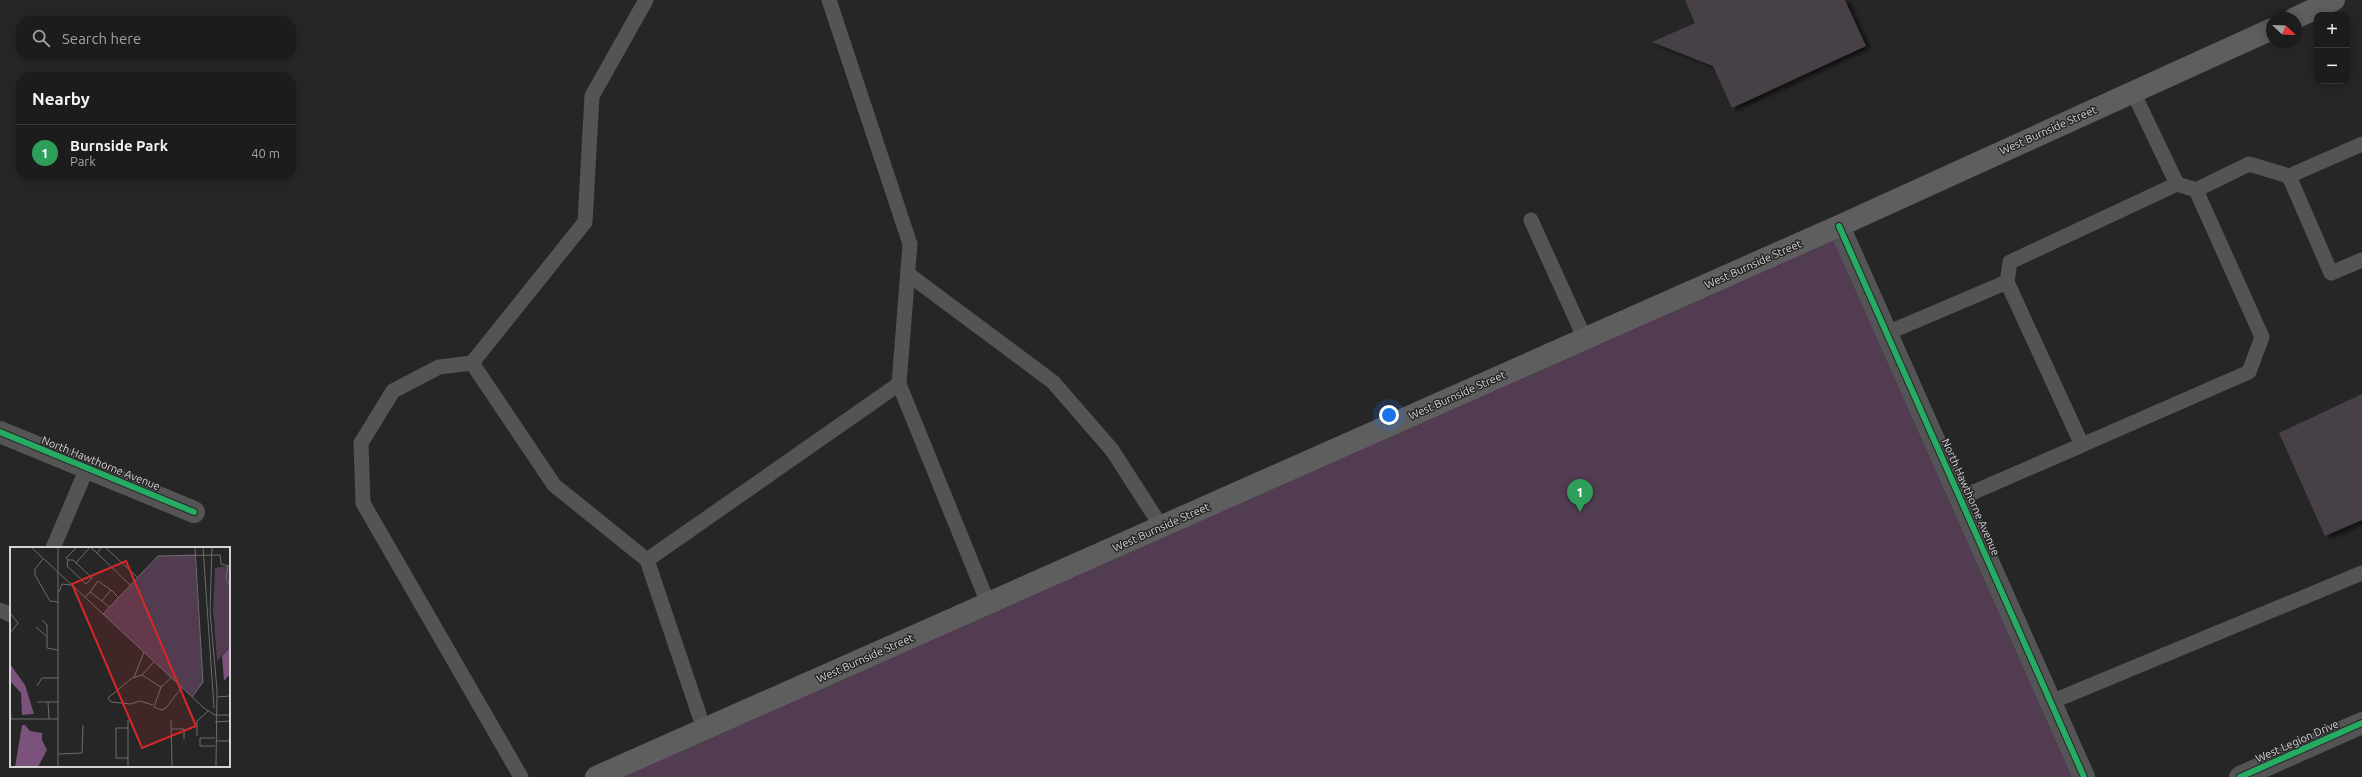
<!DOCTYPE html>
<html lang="en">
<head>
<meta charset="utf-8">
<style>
  body { margin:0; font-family:Ubuntu,sans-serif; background:#252525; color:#f1f3f6 }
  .controls { position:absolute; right:12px; top:12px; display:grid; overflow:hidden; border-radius:8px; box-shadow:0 2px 10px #0003 }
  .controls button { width:36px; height:36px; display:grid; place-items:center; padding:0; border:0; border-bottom:1px solid #3a3a3b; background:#1c1c1c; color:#f1f3f6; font:20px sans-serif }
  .compass { position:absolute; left:2266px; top:12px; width:36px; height:36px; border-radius:50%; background:#1c1c1c; box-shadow:0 2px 10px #0003; rotate:113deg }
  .you { position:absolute; left:1389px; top:415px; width:14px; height:14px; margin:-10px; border:3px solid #fff; border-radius:50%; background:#1a73e8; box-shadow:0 0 0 6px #1a73e833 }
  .badge { display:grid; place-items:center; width:26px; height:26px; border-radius:50%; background:#989798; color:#fff; font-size:13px; font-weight:700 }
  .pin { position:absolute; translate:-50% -33px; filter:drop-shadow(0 1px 2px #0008) }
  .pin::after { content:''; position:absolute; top:21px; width:14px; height:12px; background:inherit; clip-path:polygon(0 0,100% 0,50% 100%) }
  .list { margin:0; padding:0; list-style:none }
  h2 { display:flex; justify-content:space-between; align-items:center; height:52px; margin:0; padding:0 16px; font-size:17px }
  h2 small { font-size:13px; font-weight:400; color:#a0a1a3 }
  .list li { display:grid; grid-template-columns:26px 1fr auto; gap:12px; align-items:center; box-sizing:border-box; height:56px; padding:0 16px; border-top:1px solid #3a3a3b }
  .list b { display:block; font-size:15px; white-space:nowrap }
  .list p { margin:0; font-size:13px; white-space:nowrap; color:#a0a1a3 }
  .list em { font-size:13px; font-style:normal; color:#a0a1a3 }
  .icon { flex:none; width:22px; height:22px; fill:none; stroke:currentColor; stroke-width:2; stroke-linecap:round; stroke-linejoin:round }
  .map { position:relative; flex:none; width:2362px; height:777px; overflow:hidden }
  .search { position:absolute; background:#1c1c1c; box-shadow:0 2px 10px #0003; left:16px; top:16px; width:280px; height:44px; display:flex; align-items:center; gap:10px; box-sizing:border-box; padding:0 14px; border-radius:16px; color:#a0a1a3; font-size:15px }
  .panel { position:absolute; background:#1c1c1c; box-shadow:0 2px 10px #0003; left:16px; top:72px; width:280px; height:108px; border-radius:16px }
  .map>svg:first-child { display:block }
  .green { fill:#513c52 }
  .building { fill:#464046; filter:url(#shadow) }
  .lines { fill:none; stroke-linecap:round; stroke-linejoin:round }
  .lane { stroke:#555455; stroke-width:15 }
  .street { stroke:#555455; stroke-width:22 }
  .secondary { stroke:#5f5e5f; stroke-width:22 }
  .cycleway-casing { stroke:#272527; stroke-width:8 }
  .cycleway { stroke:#26ab63; stroke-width:6 }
  .labels { text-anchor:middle; stroke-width:3; stroke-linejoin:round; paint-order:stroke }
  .street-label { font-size:11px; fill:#d5d4d5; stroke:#272527 }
  .inset-road { fill:none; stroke:#6c6c6c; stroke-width:1 }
  .view { fill:#d62828; fill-opacity:0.15; stroke:#d62828; stroke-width:2 }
  .inset-edge { fill:none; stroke:#d5d4d5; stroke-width:2 }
</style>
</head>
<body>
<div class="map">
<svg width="2362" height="777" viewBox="0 0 2362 777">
  <defs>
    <filter id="shadow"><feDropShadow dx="4.5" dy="2.5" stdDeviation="2" flood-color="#0009"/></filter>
  </defs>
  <rect width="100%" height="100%" fill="#262626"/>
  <path class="green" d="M 1839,226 L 2084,777 L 596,777 Z"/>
  <g class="building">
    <path d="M 1685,0 L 1845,0 L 1866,46 L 1732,108 L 1713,66 L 1652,42 L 1695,23 Z"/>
    <path d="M 2362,394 L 2362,520 L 2325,536 L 2279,433 Z"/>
  </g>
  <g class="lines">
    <g class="lane">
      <path d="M 829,0 L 910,244 L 899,384 L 988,603"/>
      <path d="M 2362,144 L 2289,176 L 2331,273 L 2362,260"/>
      <path d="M 2196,190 L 2249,164 L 2289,176"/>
      <path d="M 1531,220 L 1585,339"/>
      <path d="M 908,274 L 1053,382 L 1112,450 L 1161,526"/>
      <path d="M 2007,282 L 2010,262 L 2177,184 L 2133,92"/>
      <path d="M 1887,333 L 2007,282 L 2082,445 L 1960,498"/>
      <path d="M 472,363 L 585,222 L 592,96 L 646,0"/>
      <path d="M 2082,445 L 2249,372 L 2262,337 L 2196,190 L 2177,184"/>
      <path d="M 53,548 L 87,468"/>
      <path d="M 647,560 L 899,384"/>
      <path d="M 0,610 L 11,615"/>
      <path d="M 2051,702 L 2362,573"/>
      <path d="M 521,777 L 363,503 L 361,443 L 393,391 L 439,367 L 472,363 L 554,485 L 647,560 L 704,729"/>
    </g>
    <g class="street">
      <path d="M 1839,226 L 2084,777"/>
      <path d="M 0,432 L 194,512"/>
      <path d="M 2240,777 L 2362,723"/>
    </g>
    <g class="secondary">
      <path d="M 2295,18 L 2334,0"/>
      <path d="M 596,777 L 1839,226 L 2272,29"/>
    </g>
    <g class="cycleway-casing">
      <g id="cycleway">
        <path d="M 1839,226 L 2084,777"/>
        <path d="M 0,432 L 194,512"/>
        <path d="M 2240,777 L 2362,723"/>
      </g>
    </g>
    <use href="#cycleway" class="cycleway"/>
  </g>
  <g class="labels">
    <g class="street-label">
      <text transform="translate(2048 130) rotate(-24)" y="4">West Burnside Street</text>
      <text transform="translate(1753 264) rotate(-24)" y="4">West Burnside Street</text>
      <text transform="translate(1457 395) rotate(-24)" y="4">West Burnside Street</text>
      <text transform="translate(101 463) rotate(22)" y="4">North Hawthorne Avenue</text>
      <text transform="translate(1971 497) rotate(66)" y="4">North Hawthorne Avenue</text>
      <text transform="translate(1161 527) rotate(-24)" y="4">West Burnside Street</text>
      <text transform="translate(865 658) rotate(-24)" y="4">West Burnside Street</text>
      <text transform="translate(2297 741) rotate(-24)" y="4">West Legion Drive</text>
    </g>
  </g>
  <g transform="translate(10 547)">
    <rect width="220" height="220" fill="#262626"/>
    <path d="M 185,7 L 193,135 L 182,150 L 93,67 L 148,9 ZM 220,18 L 220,99 L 207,114 L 203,63 L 205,21 Z" fill="#513c52"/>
    <path d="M 220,100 L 220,127 L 214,134 L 212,109 ZM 0,117 L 15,138 L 24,167 L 12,168 L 11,146 L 0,134 ZM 12,178 L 15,178 L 20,184 L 32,186 L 32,193 L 37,203 L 28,220 L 5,220 Z" fill="#7a527b"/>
    <path class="inset-road" d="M 21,0 L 194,161 L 205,168 L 220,168M 48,0 L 48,220M 95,0 L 127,30M 193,0 L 204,161M 202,0 L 200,64 L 207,143 L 206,220M 81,1 L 87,6 L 92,0M 87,6 L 120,38M 33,12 L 25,22 L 25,28 L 40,54 L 48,55M 58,13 L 63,13 L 82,31 L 76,37 L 57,19 ZM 58,13 L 56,11 L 67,0M 66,16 L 80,0M 218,19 L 216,32 L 220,39M 49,45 L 52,37 L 61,38M 80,45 L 88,34 L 101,43M 75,50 L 80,45 L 92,54M 99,60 L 92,54 L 101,43 L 108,50M 0,66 L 8,76 L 0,86M 93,67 L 148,9 L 210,8 L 211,17 L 220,19M 32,73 L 37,78 L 37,101 L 48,103M 26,80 L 37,90M 132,128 L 151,140M 124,130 L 134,105M 161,131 L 151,140 L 144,160 L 152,163 L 156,161 L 172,140M 27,139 L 32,131 L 48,131M 182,150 L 193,135 L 185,0M 207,150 L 220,149M 27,155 L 48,155M 38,155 L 39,172M 0,157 L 1,172M 143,158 L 130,154 L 121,157 L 101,155 L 98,151 L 122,131 L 132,128 L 144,115M 0,172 L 48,172M 161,173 L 162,220M 205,175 L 220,174 L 220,168M 162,182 L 174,182 L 174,192M 187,189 L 187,174 L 198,164M 205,191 L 190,191 L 190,199 L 205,199M 206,194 L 220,194M 48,207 L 72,206 L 73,178M 118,211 L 106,211 L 106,181 L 118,181M 118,220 L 118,173"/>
    <path class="view" d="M 116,14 L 186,179 L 132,201 L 62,37 Z"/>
    <rect width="220" height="220" class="inset-edge"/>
  </g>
</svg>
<div class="controls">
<button>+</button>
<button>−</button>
</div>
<svg class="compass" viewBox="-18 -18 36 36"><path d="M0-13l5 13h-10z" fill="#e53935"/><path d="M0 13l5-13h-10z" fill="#a0a1a3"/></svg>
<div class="you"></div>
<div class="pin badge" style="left:1580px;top:512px;background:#2e9e5b">1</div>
<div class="search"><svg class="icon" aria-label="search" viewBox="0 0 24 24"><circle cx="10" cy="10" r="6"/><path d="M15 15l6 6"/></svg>Search here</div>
<section class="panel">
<h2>Nearby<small></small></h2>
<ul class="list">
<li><span class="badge" style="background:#2e9e5b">1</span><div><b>Burnside Park</b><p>Park</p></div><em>40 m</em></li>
</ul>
</section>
</div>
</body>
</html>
